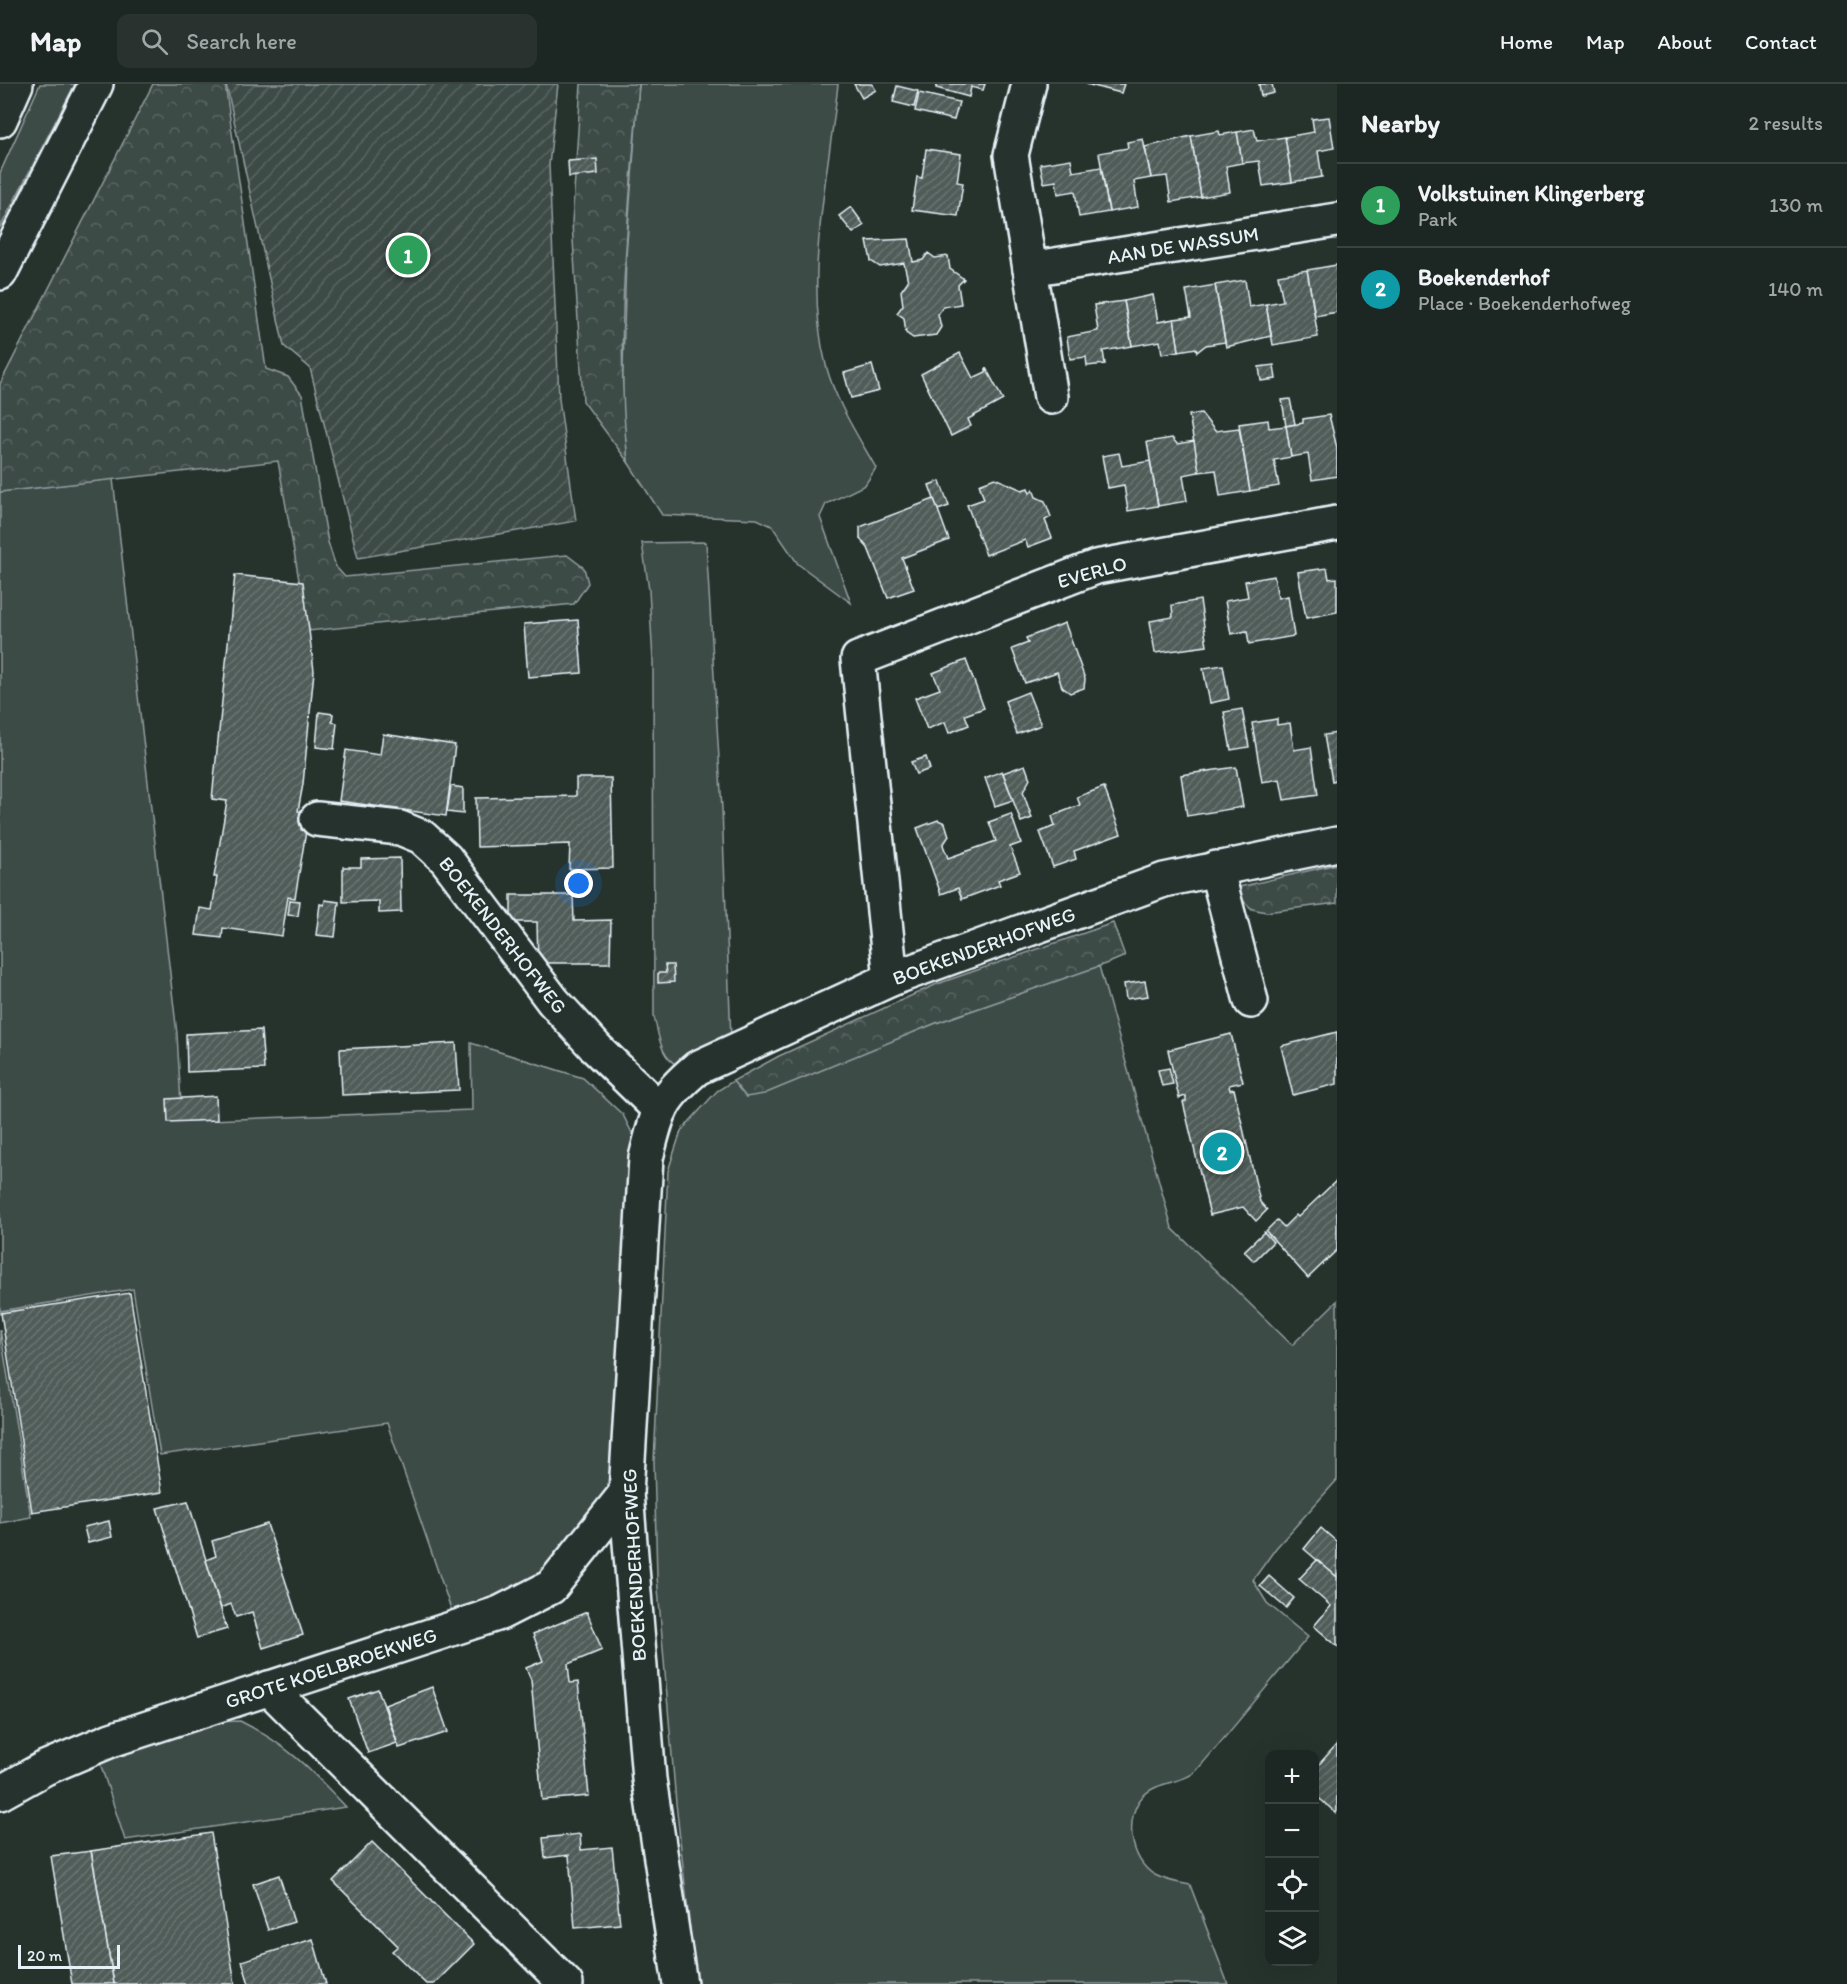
<!DOCTYPE html>
<html lang="en">
<head>
<meta charset="utf-8">
<style>
  body { margin:0; font-family:Itim,sans-serif; background:#29322f; color:#f1f3f6 }
  .controls { position:absolute; right:18px; bottom:18px; display:grid; overflow:hidden; border-radius:12px; box-shadow:0 6px 24px #0002 }
  .controls button { width:54px; height:54px; display:grid; place-items:center; padding:0; border:0; border-bottom:2px solid #3a4340; background:#1c2622; color:#f1f3f6; font:30px sans-serif }
  .scale { position:absolute; left:18px; bottom:15px; width:102px; box-sizing:border-box; padding-left:6px; border:3px solid #e8f1f8; border-top:0; font-size:16px; line-height:21px; white-space:nowrap; color:#e8f1f8; -webkit-text-stroke:4px #26332d; paint-order:stroke }
  .you { position:absolute; left:579px; top:800px; width:21px; height:21px; margin:-15px; border:4px solid #fff; border-radius:50%; background:#1a73e8; box-shadow:0 0 0 9px #1a73e833 }
  .badge { display:grid; place-items:center; width:39px; height:39px; border-radius:50%; background:#ff9aa2; color:#fff; font-size:20px; font-weight:700 }
  .pin { position:absolute; translate:-50% -50%; border:3px solid #fff; box-shadow:0 2px 6px #0006 }
  .list { margin:0; padding:0; list-style:none }
  h2 { display:flex; justify-content:space-between; align-items:center; height:78px; margin:0; padding:0 24px; font-size:26px }
  h2 small { font-size:20px; font-weight:400; color:#a0a5a5 }
  .list li { display:grid; grid-template-columns:39px 1fr auto; gap:18px; align-items:center; box-sizing:border-box; height:84px; padding:0 24px; border-top:2px solid #3a4340 }
  .list b { display:block; font-size:22px; white-space:nowrap }
  .list p { margin:0; font-size:20px; white-space:nowrap; color:#a0a5a5 }
  .list em { font-size:20px; font-style:normal; color:#a0a5a5 }
  .icon { flex:none; width:33px; height:33px; fill:none; stroke:currentColor; stroke-width:2; stroke-linecap:round; stroke-linejoin:round }
  .map { position:relative; flex:none; width:1337px; height:1900px; overflow:hidden }
  header { display:flex; align-items:center; gap:36px; box-sizing:border-box; height:84px; padding:0 30px; background:#1c2622; border-bottom:2px solid #3a4340 }
  header strong { font-size:28px }
  nav { display:flex; gap:33px; margin-inline-start:auto; font-size:21px }
  .search { width:420px; height:54px; background:#29322f; display:flex; align-items:center; gap:15px; box-sizing:border-box; padding:0 21px; border-radius:12px; color:#a0a5a5; font-size:22px }
  main { display:flex }
  aside { flex:1; background:#1c2622 }
  .map>svg:first-child { display:block }
  .green { fill:#3e4b47; stroke:#939ea0; stroke-width:1.5 }
  .forest { fill:url(#forest-crowns); stroke:#939ea0; stroke-width:1.5 }
  .garden { fill:url(#garden-furrows); stroke:#939ea0; stroke-width:1.5 }
  .building { fill:url(#building-hatch); stroke:#e8f1f8; stroke-width:1.5 }
  .lines { fill:none; stroke-linecap:round; stroke-linejoin:round }
  .minor-casing { stroke:#e8f1f8; stroke-width:38 }
  .major-casing { stroke:#e8f1f8; stroke-width:38 }
  .minor { stroke:#26332d; stroke-width:33 }
  .major { stroke:#26332d; stroke-width:33 }
  .labels { text-anchor:middle; stroke-width:5; stroke-linejoin:round; paint-order:stroke }
  .street-label { font-size:20px; fill:#e8f1f8; stroke:#26332d }
</style>
</head>
<body>
<header>
<strong>Map</strong>
<div class="search"><svg class="icon" aria-label="search" viewBox="0 0 24 24"><circle cx="10" cy="10" r="6"/><path d="M15 15l6 6"/></svg>Search here</div>
<nav><a>Home</a><a>Map</a><a>About</a><a>Contact</a></nav>
</header>
<main>
<div class="map">
<svg width="1337" height="1900" viewBox="0 0 1337 1900">
  <defs>
    <pattern id="forest-crowns" width="20" height="18" patternUnits="userSpaceOnUse" patternTransform="scale(1.5)"><rect width="20" height="18" fill="#3e4b47"/><path d="M2 6a3 3 0 1 1 6 0M12 15a3 3 0 1 1 6 0" fill="none" stroke="#5a6562"/></pattern>
    <pattern id="garden-furrows" width="10" height="10" patternUnits="userSpaceOnUse" patternTransform="scale(1.5)"><rect width="10" height="10" fill="#3e4b47"/><path d="M-1 1l2-2M0 10L10 0M9 11l2-2" fill="none" stroke="#5a6562"/></pattern>
    <pattern id="building-hatch" width="6" height="6" patternUnits="userSpaceOnUse" patternTransform="scale(1.5)"><rect width="6" height="6" fill="#505c59"/><path d="M-1 1l2-2M0 6l6-6M5 7l2-2" fill="none" stroke="#697472"/></pattern>
  </defs>
  <rect width="100%" height="100%" fill="#26332d"/>
  <filter id="ink" filterUnits="userSpaceOnUse"><feTurbulence type="fractalNoise" baseFrequency=".0167" numOctaves="2"/><feDisplacementMap in="SourceGraphic" scale="12" xChannelSelector="R" yChannelSelector="G"/><feConvolveMatrix kernelMatrix="1 2 1 2 8 2 1 2 1" color-interpolation-filters="sRGB"/></filter>
  <g filter="url(#ink)">
    <g class="green">
      <path d="M 40,0 L 75,0 L 0,144 L 0,89 Z"/>
      <path d="M 639,0 L 838,0 C 829,90 803,193 826,281 C 835,317 858,352 876,384 L 865,401 L 826,420 L 820,433 L 851,519 L 798,480 L 772,442 L 757,435 L 662,431 L 628,378 L 622,322 L 626,172 Z"/>
      <path d="M 113,395 L 177,950 L 182,1037 L 472,1026 L 471,959 L 583,994 L 623,1031 L 635,1055 L 619,1387 L 594,1435 L 543,1492 L 487,1519 L 452,1528 L 387,1339 L 160,1371 L 133,1205 L 0,1227 L 0,408 Z"/>
      <path d="M 706,458 L 722,725 L 731,955 L 679,982 C 660,974 659,951 654,933 L 653,577 L 649,506 L 642,459 Z"/>
      <path d="M 1099,882 L 1172,1144 L 1292,1261 L 1337,1217 L 1337,1396 L 1276,1464 L 1253,1496 L 1267,1519 L 1308,1553 C 1271,1597 1235,1642 1197,1686 C 1185,1699 1158,1697 1144,1711 C 1123,1732 1130,1777 1155,1791 C 1166,1797 1179,1799 1190,1801 L 1228,1900 L 696,1900 L 676,1719 L 657,1493 L 654,1377 L 668,1087 L 681,1047 L 717,1007 L 733,997 L 746,1013 L 936,939 Z"/>
      <path d="M 0,1245 L 31,1433 L 0,1439 Z"/>
      <path d="M 240,1637 C 288,1661 310,1685 346,1723 L 125,1756 L 99,1676 L 213,1638 Z"/>
    </g>
    <g class="forest">
      <path d="M 153,0 L 225,0 L 266,285 L 288,293 L 302,311 L 328,458 L 336,483 L 345,493 L 567,471 L 584,484 L 588,499 L 574,520 L 308,547 L 278,377 L 0,408 L 0,300 Z"/>
      <path d="M 581,0 L 639,0 C 629,125 614,253 628,378 L 583,317 L 572,139 Z"/>
      <path d="M 1337,780 L 1337,819 L 1266,828 L 1252,825 L 1231,805 Z"/>
      <path d="M 1113,839 L 1125,872 L 1111,878 L 936,939 L 764,1010 L 746,1013 L 733,997 L 779,972 L 937,900 Z"/>
    </g>
    <path class="garden" d="M 226,0 L 558,0 L 549,81 L 559,315 L 576,437 L 358,474 L 310,284 L 284,262 Z"/>
    <g class="building">
      <path d="M 854,0 L 872,0 L 876,6 L 862,14 Z"/>
      <path d="M 937,0 L 985,0 L 983,6 L 971,3 L 969,13 L 936,4 Z"/>
      <path d="M 1086,0 L 1124,0 L 1121,9 Z"/>
      <path d="M 1259,0 L 1272,0 L 1274,9 L 1261,12 Z"/>
      <path d="M 897,2 L 918,7 L 914,23 L 893,18 Z"/>
      <path d="M 919,9 L 959,18 L 954,36 L 915,27 Z"/>
      <path d="M 1329,33 L 1334,64 L 1318,67 L 1322,93 L 1292,98 L 1285,53 L 1314,48 L 1312,35 Z"/>
      <path d="M 1254,45 L 1257,57 L 1285,53 L 1292,98 L 1263,102 L 1259,77 L 1242,79 L 1237,48 Z"/>
      <path d="M 1219,47 L 1220,51 L 1237,48 L 1242,79 L 1226,82 L 1230,108 L 1201,113 L 1191,52 Z"/>
      <path d="M 1191,52 L 1201,113 L 1171,118 L 1167,92 L 1151,94 L 1145,63 Z"/>
      <path d="M 1143,55 L 1151,94 L 1134,97 L 1138,123 L 1109,128 L 1099,69 L 1128,64 L 1127,58 Z"/>
      <path d="M 926,65 L 961,70 L 957,98 L 963,99 L 958,132 L 912,126 L 917,93 L 922,94 Z"/>
      <path d="M 597,75 L 598,90 L 569,93 L 568,77 Z"/>
      <path d="M 1071,75 L 1073,88 L 1101,83 L 1109,128 L 1079,133 L 1075,107 L 1058,110 L 1056,97 L 1044,99 L 1040,80 Z"/>
      <path d="M 851,123 L 864,141 L 853,149 L 839,132 Z"/>
      <path d="M 909,155 L 913,178 L 923,176 L 928,169 L 935,174 L 948,172 L 950,185 L 964,195 L 958,201 L 961,220 L 943,223 L 938,230 L 941,243 L 936,251 L 913,254 L 906,249 L 904,234 L 897,229 L 903,221 L 901,207 L 908,197 L 904,179 L 880,183 L 871,177 L 867,157 Z"/>
      <path d="M 1337,181 L 1337,228 L 1315,232 L 1307,186 Z"/>
      <path d="M 1307,186 L 1318,253 L 1273,261 L 1266,220 L 1283,217 L 1278,191 Z"/>
      <path d="M 1245,196 L 1249,223 L 1266,220 L 1271,252 L 1226,263 L 1215,201 Z"/>
      <path d="M 1215,201 L 1225,258 L 1206,261 L 1197,268 L 1196,264 L 1179,267 L 1174,235 L 1191,233 L 1186,206 Z"/>
      <path d="M 1153,211 L 1158,238 L 1174,235 L 1179,267 L 1162,270 L 1160,257 L 1132,262 L 1124,217 Z"/>
      <path d="M 1124,217 L 1132,262 L 1103,267 L 1105,280 L 1087,282 L 1086,273 L 1070,275 L 1067,253 L 1098,247 L 1094,221 Z"/>
      <path d="M 960,269 L 973,294 L 986,288 L 986,284 L 1003,316 L 968,335 L 971,342 L 951,352 L 921,290 Z"/>
      <path d="M 872,281 L 879,307 L 851,314 L 844,289 Z"/>
      <path d="M 1274,281 L 1276,295 L 1261,297 L 1259,283 Z"/>
      <path d="M 1290,315 L 1295,340 L 1286,342 L 1282,316 Z"/>
      <path d="M 1201,329 L 1215,347 L 1239,344 L 1250,407 L 1220,412 L 1216,386 L 1199,388 L 1189,331 Z"/>
      <path d="M 1329,331 L 1337,364 L 1337,392 L 1312,396 L 1308,370 L 1291,373 L 1286,342 L 1303,339 L 1303,335 Z"/>
      <path d="M 1268,336 L 1269,344 L 1286,342 L 1291,373 L 1274,376 L 1279,402 L 1250,407 L 1239,340 Z"/>
      <path d="M 1172,354 L 1177,360 L 1194,357 L 1199,388 L 1183,391 L 1187,417 L 1158,422 L 1147,358 Z"/>
      <path d="M 1119,369 L 1122,382 L 1150,377 L 1158,422 L 1128,427 L 1124,401 L 1108,404 L 1102,372 Z"/>
      <path d="M 995,394 L 1022,406 L 1028,404 L 1030,409 L 1033,405 L 1036,413 L 1045,417 L 1051,433 L 1045,436 L 1052,454 L 1028,463 L 1025,456 L 986,471 L 967,421 L 984,415 L 979,400 Z"/>
      <path d="M 940,397 L 949,422 L 938,426 L 929,401 Z"/>
      <path d="M 934,415 L 949,456 L 902,474 L 914,505 L 888,514 L 868,464 L 860,455 L 860,443 Z"/>
      <path d="M 1327,484 L 1329,495 L 1337,494 L 1337,528 L 1306,534 L 1298,488 Z"/>
      <path d="M 235,491 L 303,498 L 314,587 L 303,700 L 298,727 L 304,728 L 301,746 L 306,747 L 295,814 L 288,813 L 282,852 L 223,844 L 222,854 L 196,851 L 200,824 L 212,826 L 217,793 L 214,793 L 227,717 L 212,715 Z"/>
      <path d="M 1274,492 L 1278,514 L 1288,512 L 1294,552 L 1249,560 L 1247,547 L 1231,550 L 1225,517 L 1248,513 L 1245,497 Z"/>
      <path d="M 1200,516 L 1207,562 L 1155,569 L 1150,537 L 1173,533 L 1172,521 Z"/>
      <path d="M 578,536 L 582,589 L 528,593 L 524,540 Z"/>
      <path d="M 1065,539 L 1085,595 L 1084,604 L 1070,609 L 1062,603 L 1057,588 L 1025,599 L 1012,565 L 1028,559 L 1026,554 Z"/>
      <path d="M 966,576 L 984,624 L 965,631 L 969,641 L 949,649 L 945,638 L 927,645 L 915,614 L 940,605 L 933,589 Z"/>
      <path d="M 1223,581 L 1229,615 L 1210,619 L 1203,584 Z"/>
      <path d="M 1028,608 L 1041,641 L 1017,650 L 1005,617 Z"/>
      <path d="M 1242,625 L 1249,663 L 1231,666 L 1224,628 Z"/>
      <path d="M 319,628 L 333,630 L 332,638 L 337,639 L 334,665 L 316,663 Z"/>
      <path d="M 1277,635 L 1277,641 L 1290,639 L 1294,666 L 1311,663 L 1318,711 L 1284,716 L 1280,695 L 1262,698 L 1252,639 Z"/>
      <path d="M 1337,649 L 1337,696 L 1332,697 L 1324,651 Z"/>
      <path d="M 383,650 L 455,661 L 446,732 L 339,717 L 346,666 L 380,671 Z"/>
      <path d="M 926,673 L 930,685 L 916,690 L 911,678 Z"/>
      <path d="M 1025,681 L 1030,695 L 1023,708 L 1032,734 L 1021,738 L 1003,689 Z"/>
      <path d="M 1236,683 L 1243,723 L 1187,732 L 1181,691 Z"/>
      <path d="M 1002,687 L 1013,716 L 995,722 L 985,694 Z"/>
      <path d="M 576,694 L 611,694 L 613,784 L 569,785 L 570,760 L 477,763 L 476,714 L 576,712 Z"/>
      <path d="M 451,702 L 463,704 L 463,730 L 447,728 Z"/>
      <path d="M 1104,703 L 1121,750 L 1074,767 L 1076,775 L 1053,783 L 1040,748 L 1055,742 L 1052,732 L 1080,721 L 1077,713 Z"/>
      <path d="M 1011,730 L 1021,759 L 1010,763 L 1020,788 L 998,796 L 1000,801 L 962,815 L 958,804 L 941,810 L 917,744 L 938,736 L 945,739 L 949,752 L 943,761 L 948,774 L 996,757 L 989,738 Z"/>
      <path d="M 400,774 L 401,828 L 379,829 L 379,817 L 343,818 L 343,783 L 361,783 L 361,775 Z"/>
      <path d="M 511,811 L 573,811 L 574,837 L 611,836 L 610,879 L 538,879 L 537,838 L 511,838 Z"/>
      <path d="M 290,816 L 300,817 L 298,832 L 288,831 Z"/>
      <path d="M 325,816 L 339,818 L 335,853 L 316,851 L 320,820 L 324,821 Z"/>
      <path d="M 665,881 L 673,881 L 674,898 L 658,899 L 658,889 L 666,889 Z"/>
      <path d="M 1145,897 L 1148,912 L 1126,915 L 1124,900 Z"/>
      <path d="M 261,946 L 264,985 L 187,988 L 186,950 Z"/>
      <path d="M 1337,948 L 1337,1000 L 1293,1011 L 1281,962 Z"/>
      <path d="M 1231,950 L 1243,998 L 1229,1001 L 1230,1006 L 1234,1005 L 1260,1118 L 1267,1126 L 1256,1137 L 1243,1123 L 1210,1131 L 1183,1018 L 1186,1017 L 1186,1012 L 1179,1014 L 1168,966 Z"/>
      <path d="M 456,959 L 459,1006 L 342,1011 L 340,965 Z"/>
      <path d="M 1169,984 L 1173,1000 L 1162,1002 L 1158,986 Z"/>
      <path d="M 216,1012 L 217,1036 L 168,1038 L 167,1015 Z"/>
      <path d="M 1337,1096 L 1337,1166 L 1308,1194 L 1266,1147 L 1277,1136 L 1284,1143 L 1296,1131 L 1298,1133 Z"/>
      <path d="M 1264,1148 L 1273,1158 L 1254,1177 L 1244,1167 Z"/>
      <path d="M 130,1209 L 162,1408 L 32,1428 L 1,1229 Z"/>
      <path d="M 188,1417 L 227,1545 L 197,1554 L 157,1424 Z"/>
      <path d="M 109,1437 L 112,1453 L 88,1459 L 84,1443 Z"/>
      <path d="M 267,1440 L 303,1551 L 263,1564 L 252,1528 L 236,1533 L 231,1520 L 221,1524 L 206,1476 L 216,1472 L 212,1457 Z"/>
      <path d="M 1321,1444 L 1337,1458 L 1337,1493 L 1304,1465 Z"/>
      <path d="M 1317,1476 L 1337,1493 L 1337,1562 L 1314,1542 L 1331,1522 L 1299,1495 Z"/>
      <path d="M 1269,1492 L 1294,1514 L 1286,1524 L 1260,1502 Z"/>
      <path d="M 587,1528 L 602,1566 L 568,1580 L 570,1599 L 578,1598 L 589,1712 L 542,1716 L 531,1596 L 526,1584 L 543,1577 L 533,1550 Z"/>
      <path d="M 432,1603 L 448,1648 L 399,1664 L 385,1621 Z"/>
      <path d="M 378,1605 L 397,1659 L 368,1669 L 349,1615 Z"/>
      <path d="M 1337,1660 L 1337,1727 L 1336,1729 L 1320,1715 L 1314,1722 L 1314,1686 Z"/>
      <path d="M 211,1749 L 235,1900 L 114,1900 L 91,1767 Z"/>
      <path d="M 580,1750 L 581,1766 L 612,1763 L 620,1840 L 575,1844 L 569,1771 L 545,1774 L 543,1754 Z"/>
      <path d="M 372,1758 L 474,1860 L 434,1900 L 426,1900 L 392,1867 L 398,1862 L 333,1797 Z"/>
      <path d="M 91,1767 L 114,1900 L 72,1900 L 51,1772 Z"/>
      <path d="M 279,1791 L 294,1838 L 268,1846 L 253,1800 Z"/>
      <path d="M 313,1855 L 326,1900 L 249,1900 L 242,1877 Z"/>
    </g>
    <g class="lines">
      <g class="minor-casing">
        <g id="minor">
          <path d="M 1029,0 L 1011,71 L 1030,185 L 1337,136"/>
          <path d="M 1030,185 L 1051,313"/>
          <path d="M 317,735 L 400,744 L 422,753 L 446,775 L 553,917 L 597,965 L 659,1025"/>
          <path d="M 1216,784 L 1251,917"/>
          <path d="M 891,895 L 858,575 L 1096,483 L 1337,439"/>
          <path d="M 269,1604 L 566,1900"/>
          <path d="M 0,1709 L 45,1684 L 111,1656 L 500,1529 L 551,1503 L 626,1409"/>
          <path d="M 680,1900 L 649,1695 L 626,1409 L 646,1074 C 658,1027 659,1016 697,984 L 891,895 L 1164,796 L 1337,760"/>
        </g>
      </g>
      <g class="major-casing">
        <g id="major">
          <path d="M 0,36 L 16,0"/>
          <path d="M 0,189 L 96,0"/>
        </g>
      </g>
      <use href="#minor" class="minor"/>
      <use href="#major" class="major"/>
    </g>
  </g>
  <g class="labels">
    <g class="street-label">
      <text transform="translate(1183 161) rotate(-9)" y="7">AAN DE WASSUM</text>
      <text transform="translate(1092 488) rotate(-16)" y="7">EVERLO</text>
      <text transform="translate(503 851) rotate(52)" y="7">BOEKENDERHOFWEG</text>
      <text transform="translate(984 862) rotate(-20)" y="7">BOEKENDERHOFWEG</text>
      <text transform="translate(634 1481) rotate(-93)" y="7">BOEKENDERHOFWEG</text>
      <text transform="translate(331 1584) rotate(-18)" y="7">GROTE KOELBROEKWEG</text>
    </g>
  </g>
</svg>
<div class="controls">
<button>+</button>
<button>−</button>
<button><svg class="icon" aria-label="locate" viewBox="0 0 24 24"><circle cx="12" cy="12" r="6"/><path d="M12 2v4M12 18v4M2 12h4M18 12h4"/></svg></button>
<button><svg class="icon" aria-label="layers" viewBox="0 0 24 24"><path d="M12 4l9 5-9 5-9-5zM3 14l9 5 9-5"/></svg></button>
</div>
<div class="scale">20 m</div>
<div class="you"></div>
<div class="pin badge" style="left:408px;top:171px;background:#2e9e5b">1</div>
<div class="pin badge" style="left:1222px;top:1068px;background:#0f9aa8">2</div>
</div>
<aside>
<h2>Nearby<small>2 results</small></h2>
<ul class="list">
<li><span class="badge" style="background:#2e9e5b">1</span><div><b>Volkstuinen Klingerberg</b><p>Park</p></div><em>130 m</em></li>
<li><span class="badge" style="background:#0f9aa8">2</span><div><b>Boekenderhof</b><p>Place · Boekenderhofweg</p></div><em>140 m</em></li>
</ul>
</aside>
</main>
</body>
</html>
